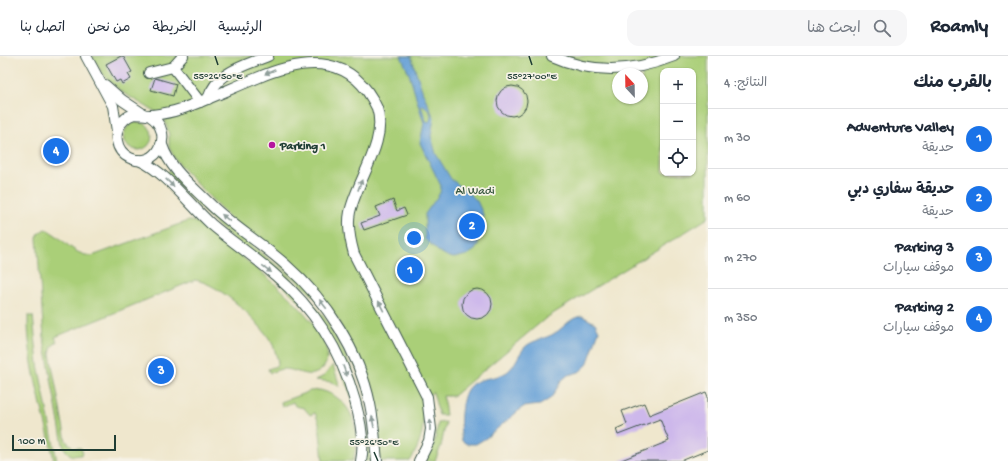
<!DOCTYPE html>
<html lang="ar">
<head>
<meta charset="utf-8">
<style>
  body { margin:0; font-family:"Gochi Hand","Playpen Sans Arabic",sans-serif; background:#f6f6f7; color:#1f2937; direction:rtl }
  .controls { position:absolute; right:12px; top:12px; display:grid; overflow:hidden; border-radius:8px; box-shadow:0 1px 3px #0004 }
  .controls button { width:36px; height:36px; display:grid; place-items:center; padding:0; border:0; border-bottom:1px solid #e0e1e3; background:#fff; color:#1f2937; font:20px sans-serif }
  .compass { position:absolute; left:612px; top:12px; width:36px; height:36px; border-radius:50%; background:#fff; box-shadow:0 1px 3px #0004; rotate:338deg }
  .scale { position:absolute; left:12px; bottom:10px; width:104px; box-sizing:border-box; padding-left:4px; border:2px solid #1f3d34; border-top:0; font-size:11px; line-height:14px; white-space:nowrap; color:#1f3d34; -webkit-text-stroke:3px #f7f3e8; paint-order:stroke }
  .you { position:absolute; left:414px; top:182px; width:14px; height:14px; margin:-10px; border:3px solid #fff; border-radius:50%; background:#1a73e8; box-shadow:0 0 0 6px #1a73e833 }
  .badge { display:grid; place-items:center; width:26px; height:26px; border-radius:50%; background:#1a73e8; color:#fff; font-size:13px; font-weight:700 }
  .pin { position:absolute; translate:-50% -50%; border:2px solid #fff; box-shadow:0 1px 4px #0006 }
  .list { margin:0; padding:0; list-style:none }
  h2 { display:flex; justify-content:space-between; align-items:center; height:52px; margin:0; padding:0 16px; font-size:17px }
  h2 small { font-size:13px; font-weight:400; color:#747a83 }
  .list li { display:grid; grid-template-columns:26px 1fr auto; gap:12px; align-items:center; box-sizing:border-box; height:60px; padding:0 16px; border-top:1px solid #e0e1e3 }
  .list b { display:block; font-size:15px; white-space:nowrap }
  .list p { margin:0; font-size:13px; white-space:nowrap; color:#747a83 }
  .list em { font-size:13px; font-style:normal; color:#747a83 }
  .icon { flex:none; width:22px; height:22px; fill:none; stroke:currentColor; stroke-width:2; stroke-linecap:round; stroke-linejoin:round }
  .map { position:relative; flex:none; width:708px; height:405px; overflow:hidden; direction:ltr }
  header { display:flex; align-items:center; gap:24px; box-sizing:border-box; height:56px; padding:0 20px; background:#fff; border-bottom:1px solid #e0e1e3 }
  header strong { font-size:19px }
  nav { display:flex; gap:22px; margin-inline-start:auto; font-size:14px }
  .search { width:280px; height:36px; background:#f6f6f7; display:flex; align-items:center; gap:10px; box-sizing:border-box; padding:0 14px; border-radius:12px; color:#747a83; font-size:15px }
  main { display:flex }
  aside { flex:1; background:#fff }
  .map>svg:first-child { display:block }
  .green { fill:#aacf78; stroke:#648656; fill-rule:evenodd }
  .water { fill:#68a1d7; stroke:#446f86; fill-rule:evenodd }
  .building { fill:#cdb8eb }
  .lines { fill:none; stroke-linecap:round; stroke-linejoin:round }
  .minor-casing { stroke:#3e564b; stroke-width:12 }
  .minor { stroke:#fff; stroke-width:10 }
  .oneway { fill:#8f9e9a }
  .ticks { fill:none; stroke:#1f3d34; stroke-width:1.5 }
  .poi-dot { fill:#b5179e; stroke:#f7f3e8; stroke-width:1.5 }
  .labels { text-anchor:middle; stroke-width:3.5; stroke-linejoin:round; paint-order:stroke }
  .poi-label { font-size:12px; font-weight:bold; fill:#1f3d34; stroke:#f7f3e8; text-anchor:start }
  .park-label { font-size:12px; fill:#3b5a42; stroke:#f7f3e8 }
  .ticks-label { font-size:10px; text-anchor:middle; fill:#1f3d34; stroke:#f7f3e8; stroke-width:3.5; stroke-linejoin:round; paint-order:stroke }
</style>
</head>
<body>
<header>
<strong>Roamly</strong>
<div class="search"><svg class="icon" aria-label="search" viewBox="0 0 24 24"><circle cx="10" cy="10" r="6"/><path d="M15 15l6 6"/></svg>ابحث هنا</div>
<nav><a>الرئيسية</a><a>الخريطة</a><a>من نحن</a><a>اتصل بنا</a></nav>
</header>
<main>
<aside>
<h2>بالقرب منك<small>النتائج: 4</small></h2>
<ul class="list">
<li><span class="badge">1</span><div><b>Adventure Valley</b><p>حديقة</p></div><em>30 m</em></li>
<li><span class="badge">2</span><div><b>حديقة سفاري دبي</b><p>حديقة</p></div><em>60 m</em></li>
<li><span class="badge">3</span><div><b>Parking 3</b><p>موقف سيارات</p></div><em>270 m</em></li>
<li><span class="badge">4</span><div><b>Parking 2</b><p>موقف سيارات</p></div><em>350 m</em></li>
</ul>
</aside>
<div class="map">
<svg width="708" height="405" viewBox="0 0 708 405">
  <rect width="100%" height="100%" fill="#f7f3e8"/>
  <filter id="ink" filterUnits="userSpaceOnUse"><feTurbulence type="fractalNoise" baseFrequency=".025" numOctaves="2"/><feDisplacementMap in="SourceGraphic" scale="8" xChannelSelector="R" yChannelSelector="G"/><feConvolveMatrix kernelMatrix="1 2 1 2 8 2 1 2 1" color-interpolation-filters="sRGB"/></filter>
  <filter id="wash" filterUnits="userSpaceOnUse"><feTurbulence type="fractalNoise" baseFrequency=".012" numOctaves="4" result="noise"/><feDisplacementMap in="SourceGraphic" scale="16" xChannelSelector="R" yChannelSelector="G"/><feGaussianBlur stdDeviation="0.9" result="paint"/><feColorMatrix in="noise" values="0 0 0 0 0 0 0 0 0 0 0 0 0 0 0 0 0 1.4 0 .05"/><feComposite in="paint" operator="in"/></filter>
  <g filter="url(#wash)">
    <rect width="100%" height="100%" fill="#efe7cd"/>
    <g class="green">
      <path d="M 92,0 L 708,0 L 708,162 L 546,262 L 453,340 L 443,340 L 446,359 L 439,359 L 433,336 L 422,344 C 425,367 423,385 410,405 L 380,405 L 378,371 L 338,263 L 228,160 L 182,112 L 174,101 L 169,90 L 169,79 L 164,61 L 120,35 L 103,19 ZM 663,15 L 693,15 L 693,117 L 663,117 ZM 618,18 L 642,18 L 642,42 L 618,42 Z"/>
      <circle cx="138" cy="80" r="14"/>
      <path d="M 171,114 L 233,174 L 286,217 L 325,262 L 345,297 L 363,343 L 369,378 L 371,405 L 364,405 L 362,366 L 320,264 L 221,173 L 166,117 Z"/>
      <path d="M 188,165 C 208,165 226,188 241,200 C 260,215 350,284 322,313 C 310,325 297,313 284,313 C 279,313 275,315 270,317 L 268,313 L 276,310 L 278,307 C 277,301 275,295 273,289 C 262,267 219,227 195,224 L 55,281 L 57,286 L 52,290 L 50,298 L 66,385 L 74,392 L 81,392 L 83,398 C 73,402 67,399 63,389 L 44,283 L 37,182 L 39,177 L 45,173 C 63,180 71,199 92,200 Z"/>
      <path d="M 28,260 L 33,260 L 38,308 L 57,405 L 54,405 C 45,357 27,309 28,260 Z"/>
      <path d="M 333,309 L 340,331 L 332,326 L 316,324 L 324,320 Z"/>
      <path d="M 320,334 C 353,342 362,375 353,405 L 323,405 L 319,367 L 315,357 L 310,359 L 304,352 L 295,350 L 293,346 L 282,351 L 281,346 L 310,335 Z"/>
      <path d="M 446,366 L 441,390 L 435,405 L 425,405 L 435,384 L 438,367 Z"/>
    </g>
    <g class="water">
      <path d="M 401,0 L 411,0 L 423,37 L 434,62 L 431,80 L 436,98 L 451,123 L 471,139 L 477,145 L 483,158 L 483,162 L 479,171 L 478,189 L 475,194 L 467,199 L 454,202 L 449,201 L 438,195 L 425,183 L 425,158 L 440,137 L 441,130 L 420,87 L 424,67 L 409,18 ZM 422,49 C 429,51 434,60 429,66 L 426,65 L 421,50 Z"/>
      <path d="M 582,260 L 595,267 L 599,275 L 587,309 L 579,316 L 568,319 L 562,324 L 551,342 L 540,349 L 523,351 L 486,382 L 476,388 L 467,388 L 462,385 C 459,373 460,341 469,331 C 479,320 495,324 507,316 C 515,310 518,299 525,291 C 532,284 546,283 555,277 C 565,271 569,262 582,260 Z"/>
    </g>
    <g id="blocks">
      <g class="building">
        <path d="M 121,0 L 123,0 L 132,16 L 128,18 L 131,23 L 122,28 L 120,24 L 116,26 L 106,8 Z"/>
        <path d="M 155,22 L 176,28 L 173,40 L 151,34 Z"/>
        <circle cx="512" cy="45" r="15"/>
        <path d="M 393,144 L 397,155 L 404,152 L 407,159 L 364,174 L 361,167 L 380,160 L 376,151 Z"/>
        <circle cx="477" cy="248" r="15"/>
        <path d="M 706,336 L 708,341 L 708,394 L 681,405 L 619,405 L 669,385 L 660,363 L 618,379 L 616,373 L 627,368 L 622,355 L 644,347 L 649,359 Z"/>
      </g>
    </g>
  </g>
  <g filter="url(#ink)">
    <use href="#blocks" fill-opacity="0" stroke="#3e564b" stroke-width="1"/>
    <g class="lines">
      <g class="minor-casing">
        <g id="minor">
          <path d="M 86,0 L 113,50 L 117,75"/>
          <path d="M 552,0 C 592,18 634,16 674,0"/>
          <path d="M 173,11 L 200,46"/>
          <path d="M 149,17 L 173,11 L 183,0"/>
          <path d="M 105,29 L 122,44 L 143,58"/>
          <path d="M 208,43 C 216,16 244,10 268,0"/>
          <path d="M 150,60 C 176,77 157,114 130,102 C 115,95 112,75 124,64 C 134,54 141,60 152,59 C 162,58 172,56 181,53 C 207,44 232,32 257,22 C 309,0 353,0 377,52 C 388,85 357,124 350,156 C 347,170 350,184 354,198 L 427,341 L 431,373 L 429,385 L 419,405"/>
          <path d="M 162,89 C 170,113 191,129 209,147 C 233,171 262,187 287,210 C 327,245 359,295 370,348 C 374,367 375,386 377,405"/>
          <path d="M 139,104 C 167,117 188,147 211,168 C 232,186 255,201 275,219 C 314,252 341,295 355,345 C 360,363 365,386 361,405"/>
        </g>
      </g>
      <use href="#minor" class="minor"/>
    </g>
    <defs><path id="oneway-solid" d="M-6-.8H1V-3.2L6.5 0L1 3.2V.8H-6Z"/></defs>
    <g class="oneway">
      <use href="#oneway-solid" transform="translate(270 16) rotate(157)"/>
      <use href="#oneway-solid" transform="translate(170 127) rotate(44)"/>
      <use href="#oneway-solid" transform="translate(360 129) rotate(-69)"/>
      <use href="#oneway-solid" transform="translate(226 162) rotate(-140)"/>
      <use href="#oneway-solid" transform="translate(267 213) rotate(37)"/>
      <use href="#oneway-solid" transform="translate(323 248) rotate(-128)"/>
      <use href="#oneway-solid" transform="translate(381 250) rotate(-117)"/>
      <use href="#oneway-solid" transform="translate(345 315) rotate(69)"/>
      <use href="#oneway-solid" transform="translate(373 366) rotate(-100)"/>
      <use href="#oneway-solid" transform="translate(430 369) rotate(-89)"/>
    </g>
  </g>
  <path class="ticks" d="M 215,0 L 218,9M 529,0 L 532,9M 374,396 L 378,405"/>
  <circle class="poi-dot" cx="272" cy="89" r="4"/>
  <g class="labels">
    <g class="poi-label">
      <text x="280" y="93">Parking 1</text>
    </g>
    <g class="park-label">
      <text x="475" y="138">Al Wadi</text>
    </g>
  </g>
  <g class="ticks-label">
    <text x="218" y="23">55°26'50"E</text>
    <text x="532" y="23">55°27'00"E</text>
    <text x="374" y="389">55°26'50"E</text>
  </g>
</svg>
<div class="controls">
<button>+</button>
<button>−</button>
<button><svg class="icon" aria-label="locate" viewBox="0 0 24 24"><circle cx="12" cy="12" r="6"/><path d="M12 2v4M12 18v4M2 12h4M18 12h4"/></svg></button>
</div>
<svg class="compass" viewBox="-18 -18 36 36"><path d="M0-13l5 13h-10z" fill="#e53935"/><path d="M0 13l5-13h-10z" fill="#747a83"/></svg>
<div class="scale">100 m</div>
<div class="you"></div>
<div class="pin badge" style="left:410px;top:214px">1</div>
<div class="pin badge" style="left:472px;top:170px">2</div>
<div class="pin badge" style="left:161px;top:315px">3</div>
<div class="pin badge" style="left:56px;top:95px">4</div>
</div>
</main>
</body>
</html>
